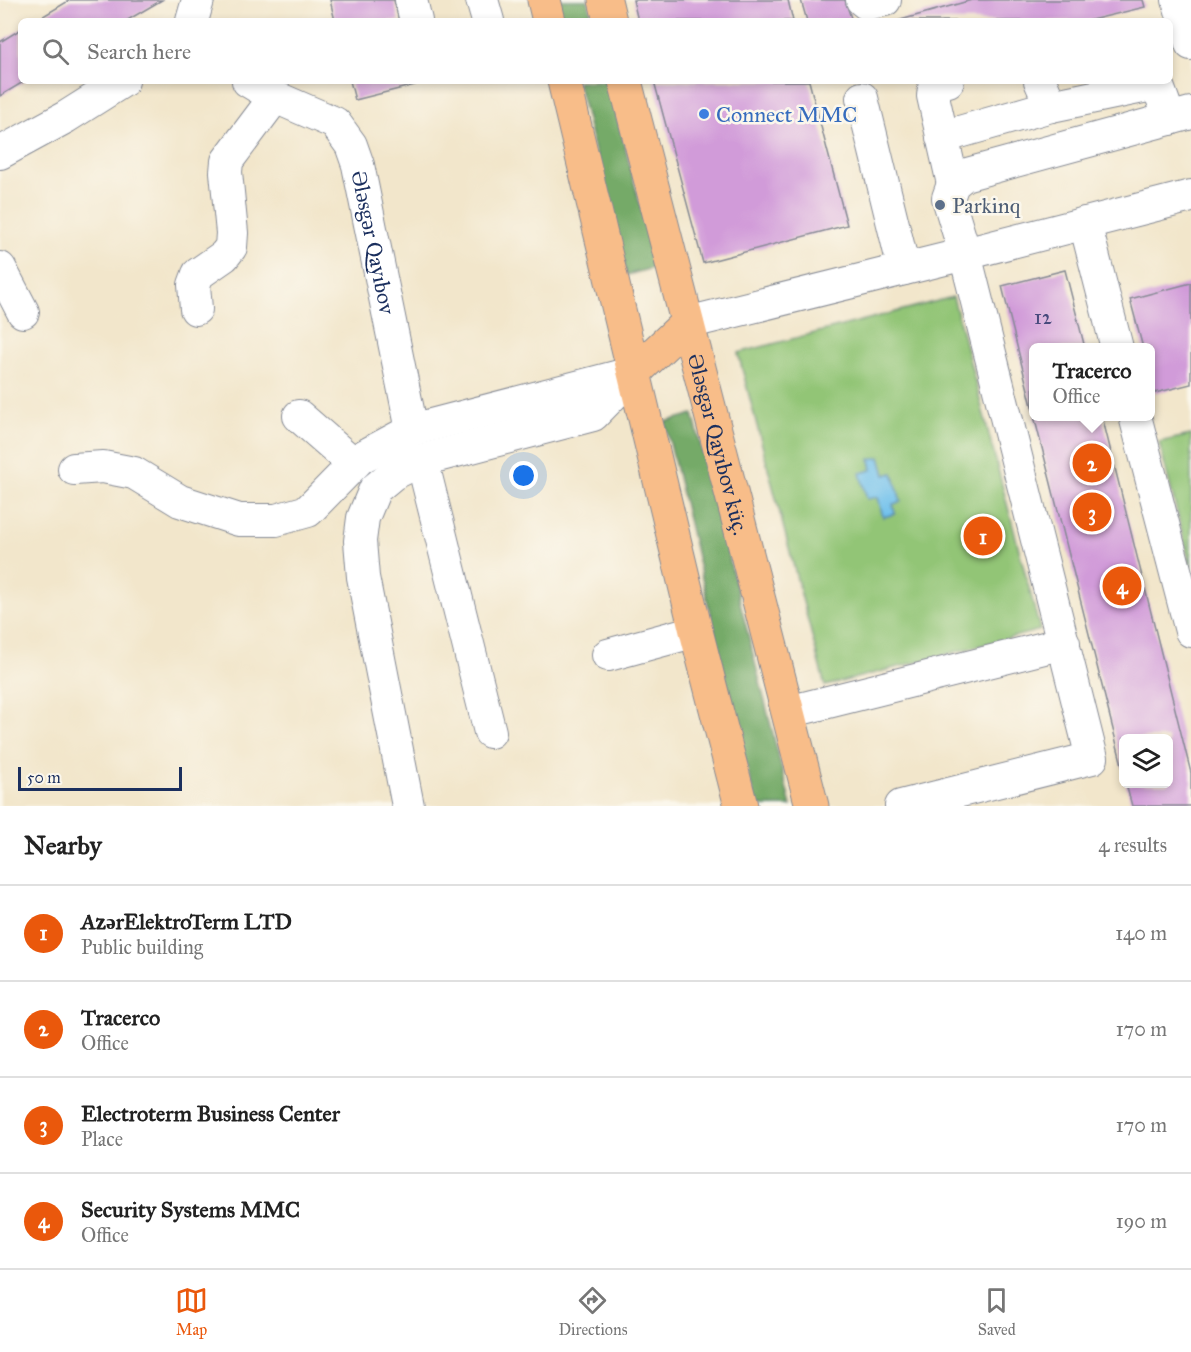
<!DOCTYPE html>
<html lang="en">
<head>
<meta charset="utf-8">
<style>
  body { margin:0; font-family:"IM FELL Great Primer",serif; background:#f2f2f2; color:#222 }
  .controls { position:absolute; right:18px; bottom:18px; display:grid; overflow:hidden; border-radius:9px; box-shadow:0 3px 9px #0003 }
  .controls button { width:54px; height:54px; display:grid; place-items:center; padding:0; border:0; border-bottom:2px solid #e0e0e0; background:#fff; color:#222; font:30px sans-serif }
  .scale { position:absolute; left:18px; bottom:15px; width:164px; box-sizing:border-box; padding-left:6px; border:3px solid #1b2f5e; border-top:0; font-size:16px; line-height:21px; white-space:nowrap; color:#1b2f5e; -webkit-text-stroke:4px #fbf7ec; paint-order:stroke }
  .you { position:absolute; left:524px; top:476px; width:21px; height:21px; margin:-15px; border:4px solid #fff; border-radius:50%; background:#1a73e8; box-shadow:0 0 0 9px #1a73e833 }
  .badge { display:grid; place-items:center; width:39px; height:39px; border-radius:50%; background:#ea580c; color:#fff; font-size:20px; font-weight:700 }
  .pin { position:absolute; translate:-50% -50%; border:3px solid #fff; box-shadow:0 2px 6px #0006 }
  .popup { position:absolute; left:1029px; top:343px; width:126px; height:78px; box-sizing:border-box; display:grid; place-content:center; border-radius:9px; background:#fff; filter:drop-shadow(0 2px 4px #0005); font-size:20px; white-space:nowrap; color:#767676 }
  .popup b { font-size:22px; color:#222 }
  .popup::after { content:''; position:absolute; left:50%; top:100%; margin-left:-12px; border:12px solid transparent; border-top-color:#fff }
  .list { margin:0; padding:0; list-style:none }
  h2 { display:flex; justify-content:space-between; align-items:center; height:78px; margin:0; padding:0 24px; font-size:26px }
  h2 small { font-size:20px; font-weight:400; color:#767676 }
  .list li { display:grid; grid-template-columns:39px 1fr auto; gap:18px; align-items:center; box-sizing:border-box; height:96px; padding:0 24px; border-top:2px solid #e0e0e0 }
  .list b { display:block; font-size:22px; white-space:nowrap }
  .list p { margin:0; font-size:20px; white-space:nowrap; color:#767676 }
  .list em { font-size:20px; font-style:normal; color:#767676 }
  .icon { flex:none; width:33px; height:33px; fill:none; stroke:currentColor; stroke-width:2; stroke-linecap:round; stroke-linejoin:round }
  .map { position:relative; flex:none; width:1191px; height:806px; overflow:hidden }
  .search { position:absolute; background:#fff; box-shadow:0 3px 9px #0003; left:18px; right:18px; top:18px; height:66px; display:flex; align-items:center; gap:15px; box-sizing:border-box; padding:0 21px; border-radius:9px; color:#767676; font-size:22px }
  .sheet { height:462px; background:#fff }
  nav { display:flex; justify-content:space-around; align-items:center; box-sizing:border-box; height:84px; border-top:2px solid #e0e0e0; background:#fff; font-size:16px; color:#767676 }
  nav a { display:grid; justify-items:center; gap:3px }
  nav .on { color:#ea580c }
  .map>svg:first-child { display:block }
  .green { fill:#92c576; stroke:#567a6a; stroke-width:1.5 }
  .forest { fill:#75aa67; stroke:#486c62; stroke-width:1.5 }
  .water { fill:#71c1ec; stroke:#4678a5; stroke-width:1.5 }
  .building { fill:#d19bd9 }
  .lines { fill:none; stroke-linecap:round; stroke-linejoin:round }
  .minor-casing { stroke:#868a94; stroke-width:34 }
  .major-casing { stroke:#868a94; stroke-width:35 }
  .minor { stroke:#fff; stroke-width:32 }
  .major { stroke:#f8bd89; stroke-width:33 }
  .shop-dot { fill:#3f7fe0; stroke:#fbf7ec; stroke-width:2 }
  .service-dot { fill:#5c6f8a; stroke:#fbf7ec; stroke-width:2 }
  .labels { text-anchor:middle; stroke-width:5; stroke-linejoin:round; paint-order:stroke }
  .number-label { font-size:20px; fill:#484a7d }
  .shop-label { font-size:22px; fill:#366cbe; stroke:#fbf7ec; text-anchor:start }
  .service-label { font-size:22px; fill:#4e5e75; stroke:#fbf7ec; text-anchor:start }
  .street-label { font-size:22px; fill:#1b2f5e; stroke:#fbf7ec }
</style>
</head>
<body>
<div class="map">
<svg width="1191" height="806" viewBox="0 0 1191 806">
  <rect width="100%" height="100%" fill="#fbf7ec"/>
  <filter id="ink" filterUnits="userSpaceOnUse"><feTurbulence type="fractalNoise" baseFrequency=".0167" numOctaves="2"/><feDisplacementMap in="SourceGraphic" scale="12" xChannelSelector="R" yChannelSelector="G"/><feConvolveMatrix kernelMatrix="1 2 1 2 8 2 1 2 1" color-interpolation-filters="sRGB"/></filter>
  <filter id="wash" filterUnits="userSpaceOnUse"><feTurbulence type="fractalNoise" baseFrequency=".008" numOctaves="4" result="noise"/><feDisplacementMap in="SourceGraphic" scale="24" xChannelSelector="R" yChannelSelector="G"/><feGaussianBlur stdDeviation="1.35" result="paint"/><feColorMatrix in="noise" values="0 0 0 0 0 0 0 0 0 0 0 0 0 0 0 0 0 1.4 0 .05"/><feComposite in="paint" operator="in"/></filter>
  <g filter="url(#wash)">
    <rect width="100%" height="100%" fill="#f2e6cb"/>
    <g class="green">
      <path d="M 953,297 L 1040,630 L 825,686 L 738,353 Z"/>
      <path d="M 1191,435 L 1191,567 L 1159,442 Z"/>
    </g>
    <g class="forest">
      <path d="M 557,0 L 588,0 L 593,21 L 562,21 Z"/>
      <path d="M 577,81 L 608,81 L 656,267 L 627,275 Z"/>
      <path d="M 693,414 L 791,806 L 756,806 L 665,422 Z"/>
    </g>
    <path class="water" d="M 880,457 L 885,475 L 893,473 L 901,502 L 893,504 L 895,514 L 883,517 L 878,497 L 867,499 L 860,473 L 872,470 L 870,459 Z"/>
    <g id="blocks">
      <g class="building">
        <path d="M 70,0 L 162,0 L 126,21 L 35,21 Z"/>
        <path d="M 330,0 L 394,0 L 399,21 L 335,21 Z"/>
        <path d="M 633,0 L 788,0 L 793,21 L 638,21 Z"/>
        <path d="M 801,0 L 845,0 L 852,21 L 807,21 Z"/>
        <path d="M 972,0 L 1143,0 L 1145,7 L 1087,21 L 897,21 Z"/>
        <path d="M 21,29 L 21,81 L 25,81 L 0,96 L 0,42 Z"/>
        <path d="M 350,81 L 414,81 L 415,85 L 355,100 Z"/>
        <path d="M 654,81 L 809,81 L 847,225 L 703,263 Z"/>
        <path d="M 1065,270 L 1085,348 L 1034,348 L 1033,410 L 1002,286 Z"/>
        <path d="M 1191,283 L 1191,384 L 1155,393 L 1150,375 L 1150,348 L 1143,348 L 1130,299 Z"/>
        <path d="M 1034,416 L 1102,416 L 1191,773 L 1191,806 L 1132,806 L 1126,784 L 1168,784 L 1168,738 L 1124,738 L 1123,769 Z"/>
      </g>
    </g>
  </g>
  <g filter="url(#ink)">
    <use href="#blocks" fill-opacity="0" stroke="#868a94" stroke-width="1.5"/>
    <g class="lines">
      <g class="minor-casing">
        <g id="minor">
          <path d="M 411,0 L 416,21"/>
          <path d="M 482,0 L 488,21"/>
          <path d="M 862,0 L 867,4 L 885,0"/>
          <path d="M 1178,0 L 1191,44"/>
          <path d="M 192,21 L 198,0"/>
          <path id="s1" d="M 248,81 L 275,97 L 335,123 L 351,145 L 358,165 L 412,430 L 635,372"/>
          <path d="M 948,81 L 940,83 L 934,88 L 933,96 L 953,184"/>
          <path d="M 1040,81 L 1051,106 L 1157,84 L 1170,119"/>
          <path d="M 862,98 L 904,269"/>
          <path d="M 1191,113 L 964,175 L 953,184 L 948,198 L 965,254 L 1191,196"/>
          <path d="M 942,137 L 1051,106"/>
          <path d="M 0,153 L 66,117 L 123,81"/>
          <path d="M 1085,223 L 1117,348"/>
          <path d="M 0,268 L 23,312"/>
          <path d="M 196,309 L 194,285 L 198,274 L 224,256 L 231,247 L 232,233 L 226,172 L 227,161 L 275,97"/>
          <path d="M 687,323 L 965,254 L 1092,758 L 901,806"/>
          <path d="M 299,416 L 354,464"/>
          <path d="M 1135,416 L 1191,631"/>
          <path d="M 422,460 L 490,732"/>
          <path d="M 74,469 L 103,467 L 134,473 L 180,501 L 239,520 L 276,520 L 308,511 L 360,458 L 412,430"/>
          <path d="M 608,655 L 696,631"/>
          <path d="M 788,712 L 1064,643"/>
          <path d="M 408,806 L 363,577 L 360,541 L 363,518 L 375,489 L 393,474 L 422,460 L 593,415 L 635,372"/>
        </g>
      </g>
      <g class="major-casing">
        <g id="major">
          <path d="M 544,0 L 549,21"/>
          <path d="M 605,0 L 610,21"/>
          <path d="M 564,81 L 696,631 L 741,806"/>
          <path id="s2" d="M 625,81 L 812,806"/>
          <path d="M 635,372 L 687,323"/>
        </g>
      </g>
      <use href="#minor" class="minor"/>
      <use href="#major" class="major"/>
    </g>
  </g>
  <circle class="shop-dot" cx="704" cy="114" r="6"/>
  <circle class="service-dot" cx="940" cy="205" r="6"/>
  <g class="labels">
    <g class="number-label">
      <text x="1043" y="324">12</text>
    </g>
    <g class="shop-label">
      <text x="716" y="122">Connect MMC</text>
    </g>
    <g class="service-label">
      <text x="952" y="213">Parkinq</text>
    </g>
    <g class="street-label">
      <text dy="8" stroke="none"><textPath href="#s1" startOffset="224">Ələsgər Qayıbov</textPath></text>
      <text dy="8" stroke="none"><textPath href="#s2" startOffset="375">Ələsgər Qayıbov küç.</textPath></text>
    </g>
  </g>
</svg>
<div class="controls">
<button><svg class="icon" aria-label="layers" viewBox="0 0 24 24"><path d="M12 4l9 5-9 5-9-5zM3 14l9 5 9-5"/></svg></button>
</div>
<div class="scale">50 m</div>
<div class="you"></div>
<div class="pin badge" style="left:983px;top:536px">1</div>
<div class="pin badge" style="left:1092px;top:463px">2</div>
<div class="popup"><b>Tracerco</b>Office</div>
<div class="pin badge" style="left:1092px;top:512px">3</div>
<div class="pin badge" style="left:1122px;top:586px">4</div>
<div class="search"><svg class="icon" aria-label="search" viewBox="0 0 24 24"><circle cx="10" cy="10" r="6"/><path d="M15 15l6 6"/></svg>Search here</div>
</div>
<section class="sheet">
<h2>Nearby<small>4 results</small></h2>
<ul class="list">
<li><span class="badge">1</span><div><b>AzərElektroTerm LTD</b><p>Public building</p></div><em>140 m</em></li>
<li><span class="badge">2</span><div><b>Tracerco</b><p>Office</p></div><em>170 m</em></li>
<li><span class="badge">3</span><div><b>Electroterm Business Center</b><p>Place</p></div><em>170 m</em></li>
<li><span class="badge">4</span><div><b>Security Systems MMC</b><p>Office</p></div><em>190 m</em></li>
</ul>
</section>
<nav>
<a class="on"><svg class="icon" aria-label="map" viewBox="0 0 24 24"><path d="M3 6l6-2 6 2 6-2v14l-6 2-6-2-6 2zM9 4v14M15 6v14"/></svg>Map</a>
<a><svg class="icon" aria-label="directions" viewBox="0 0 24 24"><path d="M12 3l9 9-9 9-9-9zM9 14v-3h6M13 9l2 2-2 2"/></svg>Directions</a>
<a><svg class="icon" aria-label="saved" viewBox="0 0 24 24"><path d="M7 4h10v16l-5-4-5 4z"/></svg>Saved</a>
</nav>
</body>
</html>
